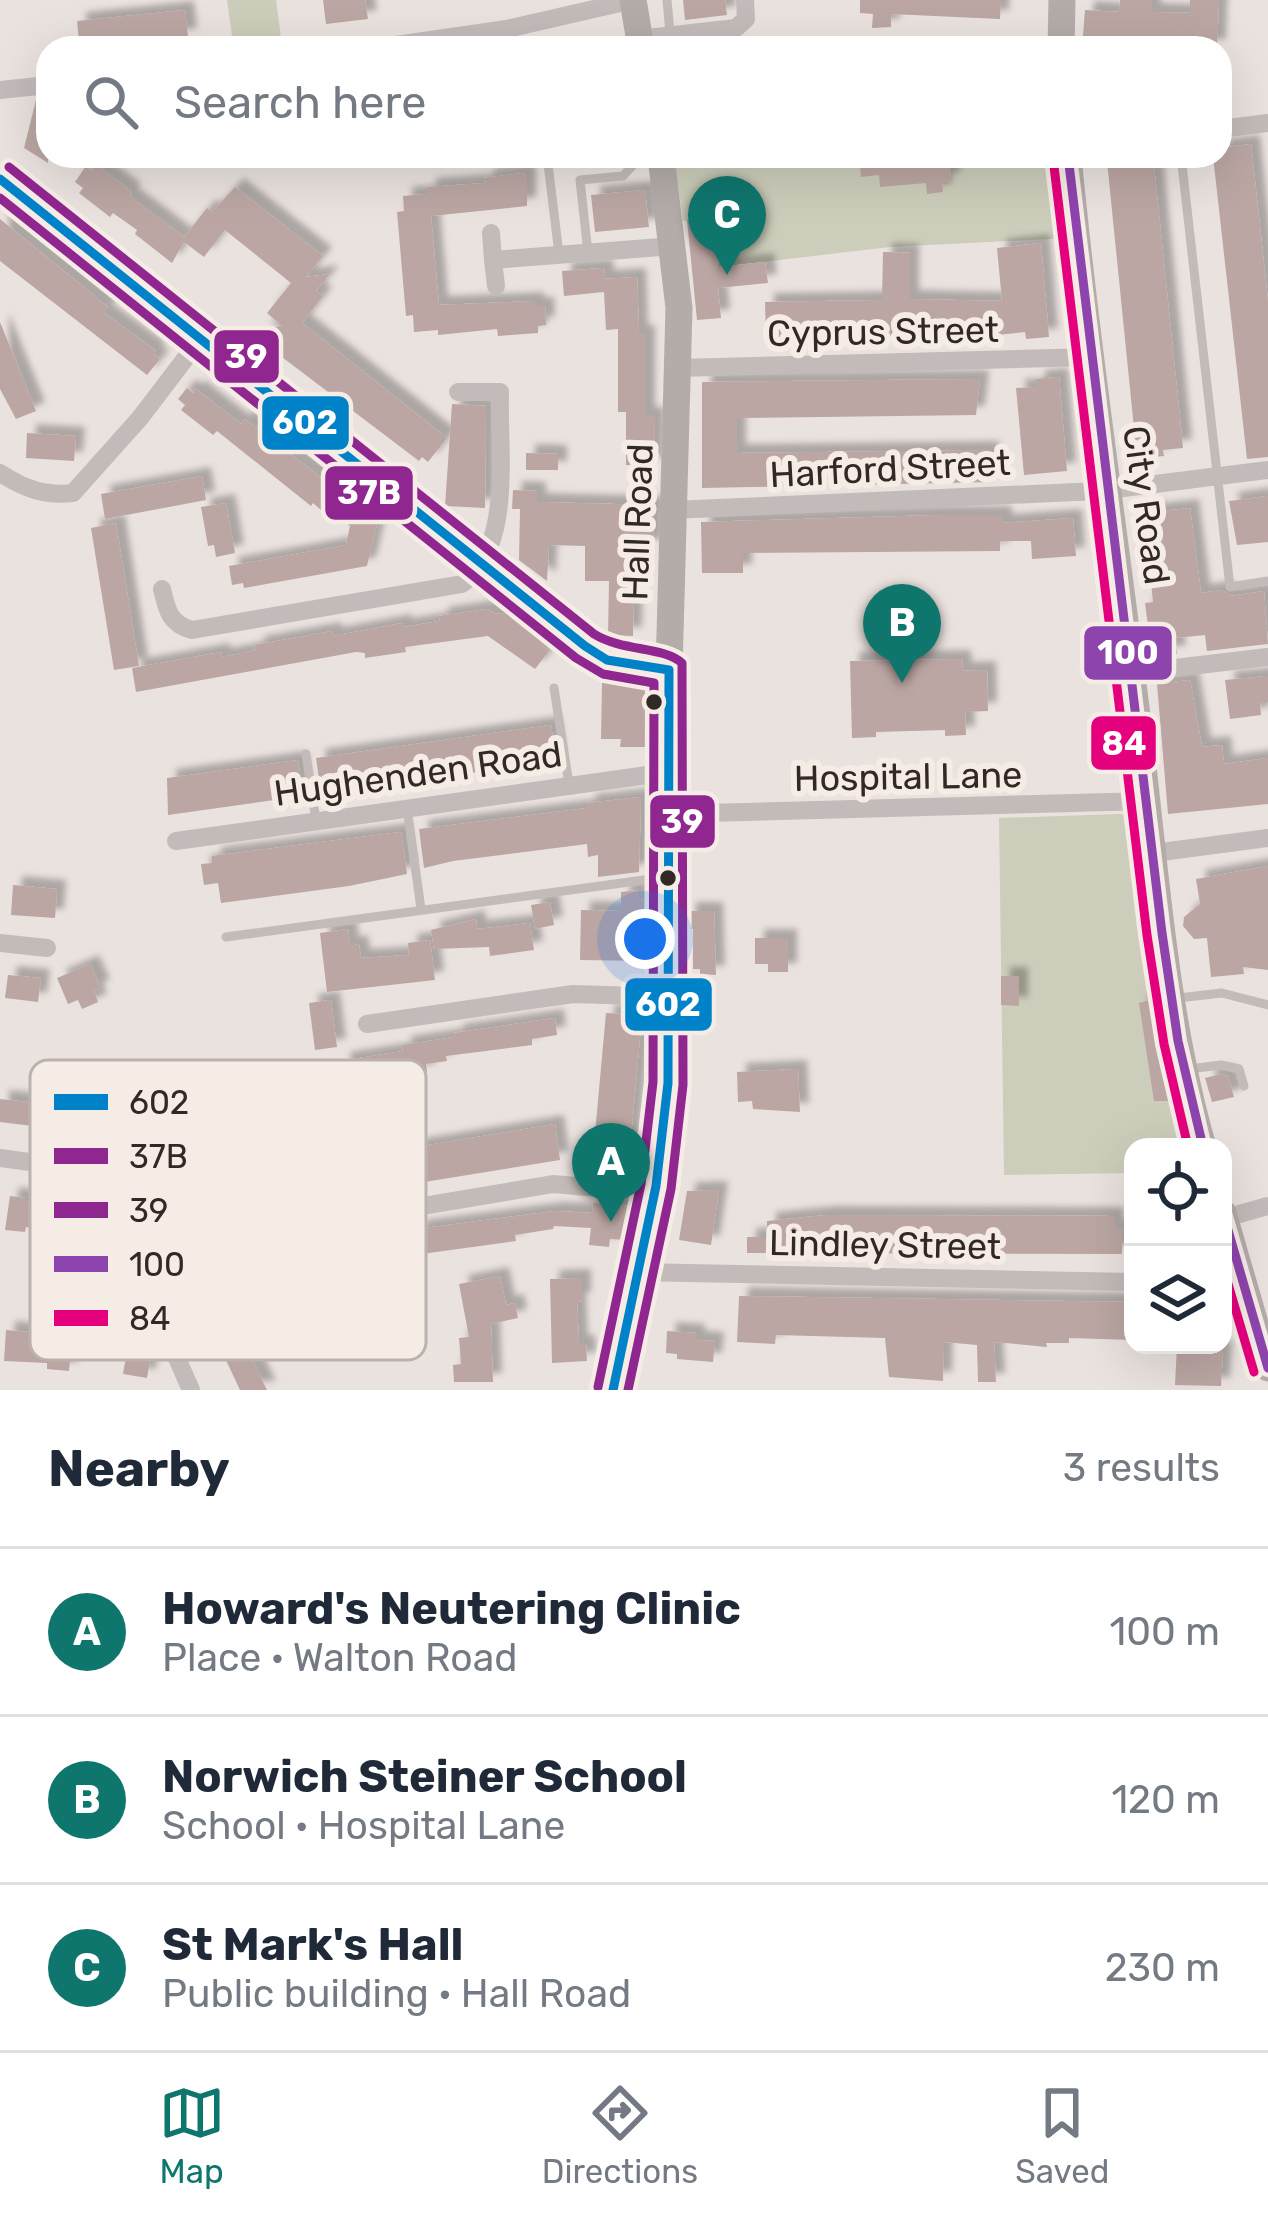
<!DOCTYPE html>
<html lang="en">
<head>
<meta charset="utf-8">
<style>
  body { margin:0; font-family:Rubik,sans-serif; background:#f2f2f3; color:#1f2937 }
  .controls { position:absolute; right:36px; bottom:36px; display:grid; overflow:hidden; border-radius:24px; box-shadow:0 12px 48px #0002 }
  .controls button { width:108px; height:108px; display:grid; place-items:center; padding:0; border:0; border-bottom:3px solid #e0e1e3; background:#fff; color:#1f2937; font:60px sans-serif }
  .you { position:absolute; left:645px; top:939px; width:42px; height:42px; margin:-30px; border:9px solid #fff; border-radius:50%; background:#1a73e8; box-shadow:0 0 0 18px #1a73e833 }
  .badge { display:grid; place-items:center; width:78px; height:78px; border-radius:50%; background:#0f766e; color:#fff; font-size:39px; font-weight:700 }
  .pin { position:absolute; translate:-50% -99px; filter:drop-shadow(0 3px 6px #0008) }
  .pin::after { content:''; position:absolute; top:63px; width:42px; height:36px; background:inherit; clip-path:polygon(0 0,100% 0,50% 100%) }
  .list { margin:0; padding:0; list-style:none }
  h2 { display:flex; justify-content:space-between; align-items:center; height:156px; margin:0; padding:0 48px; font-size:51px }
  h2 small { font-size:39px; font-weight:400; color:#747a83 }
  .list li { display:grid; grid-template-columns:78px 1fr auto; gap:36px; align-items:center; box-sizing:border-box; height:168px; padding:0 48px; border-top:3px solid #e0e1e3 }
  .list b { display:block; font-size:45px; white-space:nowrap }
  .list p { margin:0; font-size:39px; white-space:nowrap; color:#747a83 }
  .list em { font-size:39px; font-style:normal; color:#747a83 }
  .icon { flex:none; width:66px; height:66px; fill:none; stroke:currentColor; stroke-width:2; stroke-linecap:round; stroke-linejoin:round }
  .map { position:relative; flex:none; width:1268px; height:1390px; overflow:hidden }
  .search { position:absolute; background:#fff; box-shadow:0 12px 48px #0002; left:36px; right:36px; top:36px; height:132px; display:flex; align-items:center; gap:30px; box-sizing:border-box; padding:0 42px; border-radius:36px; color:#747a83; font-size:45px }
  .sheet { height:660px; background:#fff }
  nav { display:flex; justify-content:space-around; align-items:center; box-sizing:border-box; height:168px; border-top:3px solid #e0e1e3; background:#fff; font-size:33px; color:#747a83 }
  nav a { display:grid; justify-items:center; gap:6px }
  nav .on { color:#0f766e }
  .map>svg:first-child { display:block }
  .green { fill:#cdcdbb }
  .building { fill:#bba6a3; filter:url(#shadow) }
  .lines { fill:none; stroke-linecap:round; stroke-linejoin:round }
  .lane { stroke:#c2bbb9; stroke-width:9 }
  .street { stroke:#c2bbb9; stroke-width:18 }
  .secondary { stroke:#b3aca9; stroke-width:27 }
  .bus-1-casing { stroke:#f6ece6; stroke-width:18 }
  .bus-2-casing { stroke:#f6ece6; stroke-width:18 }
  .bus-3-casing { stroke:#f6ece6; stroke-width:18 }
  .bus-4-casing { stroke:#f6ece6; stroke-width:18 }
  .bus-5-casing { stroke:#f6ece6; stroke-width:18 }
  .bus-1 { stroke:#0082c8; stroke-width:9 }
  .bus-2 { stroke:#90268f; stroke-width:9 }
  .bus-3 { stroke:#90268f; stroke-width:9 }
  .bus-4 { stroke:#8e44ad; stroke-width:9 }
  .bus-5 { stroke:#e5007d; stroke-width:9 }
  .bus-dot { fill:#322927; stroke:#f6ece6; stroke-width:4.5 }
  .labels { text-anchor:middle; stroke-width:12; stroke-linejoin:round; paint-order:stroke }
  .street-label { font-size:36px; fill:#322927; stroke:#f6ece6 }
  .key { fill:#f6ece6; stroke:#bbb2ad; stroke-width:3 }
  .key-label { font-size:33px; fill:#322927 }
  .line-badge { stroke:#f6ece6; stroke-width:4.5 }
  .badge-label { font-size:33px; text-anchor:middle; font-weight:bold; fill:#fff }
</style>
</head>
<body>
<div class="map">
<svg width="1268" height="1390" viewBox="0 0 1268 1390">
  <defs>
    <filter id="shadow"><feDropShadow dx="9" dy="-9" stdDeviation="3" flood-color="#0004"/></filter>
  </defs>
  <rect width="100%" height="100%" fill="#eae2df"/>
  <g class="green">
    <path d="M 227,0 L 276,0 L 282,45 L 230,48 L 233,43 Z"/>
    <path d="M 674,156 L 1060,156 L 1069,238 L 890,247 L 719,267 L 714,218 L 683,221 Z"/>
    <path d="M 1120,814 L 1128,816 L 1136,830 L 1158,998 L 1188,1147 L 1133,1147 L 1133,1173 L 1004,1175 L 999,818 Z"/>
  </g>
  <g class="building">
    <path d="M 323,0 L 365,0 L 368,19 L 326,24 Z"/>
    <path d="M 683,0 L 725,0 L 727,15 L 685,20 Z"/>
    <path d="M 860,0 L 1001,0 L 1000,19 L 891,14 L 891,27 L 872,28 L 873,14 L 860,13 Z"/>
    <path d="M 1120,0 L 1152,0 L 1152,12 L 1190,13 L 1190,0 L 1219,0 L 1217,48 L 1082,48 L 1085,10 L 1119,12 Z"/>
    <path d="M 185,10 L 188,37 L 144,42 L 144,37 L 90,43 L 89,39 L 79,41 L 77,21 Z"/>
    <path d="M 48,99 L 48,163 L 24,148 L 36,100 Z"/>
    <path d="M 1251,144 L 1268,301 L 1268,457 L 1247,459 L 1213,156 L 1220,156 L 1220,148 Z"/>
    <path d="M 859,156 L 949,156 L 951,181 L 942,182 L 943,192 L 927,194 L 926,183 L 880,187 L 879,175 L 861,177 Z"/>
    <path d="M 1153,156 L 1183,448 L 1163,450 L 1164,456 L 1137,458 L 1107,161 Z"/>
    <path d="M 96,165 L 132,192 L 129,196 L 184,237 L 207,208 L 212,212 L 235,187 L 323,256 L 306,277 L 330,274 L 316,291 L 323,296 L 302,323 L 447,438 L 428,462 L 422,457 L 419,461 L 278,354 L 283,347 L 261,329 L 282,326 L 267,313 L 291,283 L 225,230 L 204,257 L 184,242 L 172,263 L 135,234 L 137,230 L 113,213 L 110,217 L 79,193 L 83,188 L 75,182 L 86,166 L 92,171 Z"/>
    <path d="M 523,173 L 527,178 L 527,206 L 431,216 L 439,305 L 535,301 L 535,306 L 545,306 L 546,325 L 538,326 L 538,333 L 498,336 L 497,329 L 438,335 L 438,330 L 414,332 L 413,315 L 406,316 L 397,212 L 404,211 L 403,196 L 427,194 L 427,187 L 485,183 L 484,178 Z"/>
    <path d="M 645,190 L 649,227 L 595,232 L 591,195 Z"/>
    <path d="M 714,217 L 719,267 L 765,262 L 768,283 L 718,288 L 721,318 L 697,320 L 687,220 Z"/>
    <path d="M 0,219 L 108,307 L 103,312 L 156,351 L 153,354 L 160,359 L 147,375 L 0,261 Z"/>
    <path d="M 1041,243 L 1049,337 L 1026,339 L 1025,332 L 988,336 L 766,338 L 765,302 L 882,300 L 883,252 L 910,253 L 910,299 L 1002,301 L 997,248 Z"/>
    <path d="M 604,268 L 605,279 L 637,277 L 639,334 L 646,334 L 646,416 L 655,416 L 654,466 L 626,465 L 626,412 L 618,412 L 618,329 L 606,330 L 604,292 L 564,296 L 562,271 Z"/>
    <path d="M 0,322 L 36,411 L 16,419 L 0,389 Z"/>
    <path d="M 1059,377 L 1067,471 L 1024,475 L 1016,388 L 1036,387 L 1036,379 Z"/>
    <path d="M 980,379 L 976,415 L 737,418 L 737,453 L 990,450 L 991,482 L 702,488 L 702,382 Z"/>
    <path d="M 187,388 L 193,393 L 196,389 L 241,424 L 245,419 L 328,483 L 325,487 L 354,509 L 358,503 L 378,520 L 367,566 L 244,588 L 243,583 L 232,585 L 229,566 L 346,545 L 350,526 L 326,504 L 321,510 L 313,503 L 311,506 L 217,431 L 213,435 L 181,410 L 185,405 L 178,399 Z"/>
    <path d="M 452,404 L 486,406 L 485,508 L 445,506 Z"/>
    <path d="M 27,433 L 76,436 L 74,461 L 26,458 Z"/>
    <path d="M 526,453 L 558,454 L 558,470 L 526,470 Z"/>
    <path d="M 202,476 L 206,500 L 105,519 L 101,494 Z"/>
    <path d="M 513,490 L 537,491 L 537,502 L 654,505 L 653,548 L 634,548 L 633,636 L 608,635 L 609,581 L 585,581 L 585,546 L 549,545 L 547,581 L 519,560 L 520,509 L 512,509 Z"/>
    <path d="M 1268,496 L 1268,542 L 1237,545 L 1229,501 Z"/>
    <path d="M 226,503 L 235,553 L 216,557 L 214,545 L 208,546 L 201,507 Z"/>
    <path d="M 1190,508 L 1201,593 L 1222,590 L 1231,596 L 1264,591 L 1268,644 L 1207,651 L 1205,635 L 1175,638 L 1177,654 L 1152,657 L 1145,603 L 1153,602 L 1144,513 Z"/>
    <path d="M 939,515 L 1003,515 L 1003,523 L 1073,518 L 1076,556 L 1032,559 L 1031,541 L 1000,541 L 1000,551 L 743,553 L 743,573 L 702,573 L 701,522 Z"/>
    <path d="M 116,523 L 139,666 L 114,670 L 91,528 Z"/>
    <path d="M 487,609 L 495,614 L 507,613 L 545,643 L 543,646 L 549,651 L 535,669 L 488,636 L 405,647 L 406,652 L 365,658 L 365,653 L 356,652 L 136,692 L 132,668 L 221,652 L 222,657 L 256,650 L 255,645 L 332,631 L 333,636 L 402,623 L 403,627 L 440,621 L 439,616 Z"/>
    <path d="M 962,659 L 963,671 L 987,670 L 988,711 L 965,712 L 966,735 L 945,736 L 945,730 L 876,732 L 876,737 L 852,738 L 850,661 Z"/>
    <path d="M 621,676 L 649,680 L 648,747 L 620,747 L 621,739 L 601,739 L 602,683 L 621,683 Z"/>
    <path d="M 1268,676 L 1268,702 L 1260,702 L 1261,715 L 1230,719 L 1225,680 Z"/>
    <path d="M 1190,680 L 1202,747 L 1222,745 L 1224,764 L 1268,758 L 1268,804 L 1168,814 L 1157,684 Z"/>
    <path d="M 551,725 L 556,761 L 321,794 L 316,758 Z"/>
    <path d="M 298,760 L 303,796 L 168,815 L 167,778 Z"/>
    <path d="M 641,797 L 639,872 L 598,877 L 598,855 L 588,857 L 587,844 L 453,861 L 424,868 L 419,829 L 587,808 L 587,803 Z"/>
    <path d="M 401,832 L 407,874 L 349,886 L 221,903 L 218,883 L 204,885 L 201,864 L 212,863 L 212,856 Z"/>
    <path d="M 1268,866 L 1268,970 L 1243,967 L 1244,974 L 1211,977 L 1207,938 L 1194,939 L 1183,926 L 1184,917 L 1200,904 L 1196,879 Z"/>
    <path d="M 13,885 L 57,889 L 55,918 L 11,915 Z"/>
    <path d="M 639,890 L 639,899 L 644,900 L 646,961 L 580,960 L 581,910 L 621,911 L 621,892 Z"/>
    <path d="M 550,902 L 554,925 L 535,929 L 531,905 Z"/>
    <path d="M 687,911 L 714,911 L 716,975 L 700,974 L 700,969 L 693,969 L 693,929 L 687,929 Z"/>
    <path d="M 476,919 L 477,929 L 530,923 L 534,950 L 490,956 L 489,947 L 434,949 L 431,930 Z"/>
    <path d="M 348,929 L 350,946 L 359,944 L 361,958 L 409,955 L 408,943 L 430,940 L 435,980 L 327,992 L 320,933 Z"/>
    <path d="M 755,938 L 788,938 L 788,972 L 768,972 L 768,964 L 755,964 Z"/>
    <path d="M 90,964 L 101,988 L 94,991 L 98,1002 L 82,1009 L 78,1000 L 68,1004 L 57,978 Z"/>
    <path d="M 8,975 L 41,978 L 38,1002 L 5,998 Z"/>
    <path d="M 1001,976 L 1019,976 L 1019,1006 L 1001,1005 Z"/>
    <path d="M 1153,999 L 1161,1044 L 1173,1101 L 1154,1101 L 1139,1003 Z"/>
    <path d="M 331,1000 L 337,1047 L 315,1050 L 309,1003 Z"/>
    <path d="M 606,1013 L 642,1015 L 628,1170 L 592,1166 Z"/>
    <path d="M 555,1018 L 557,1035 L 532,1039 L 532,1045 L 446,1056 L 447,1061 L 426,1064 L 427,1072 L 387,1078 L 388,1085 L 346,1092 L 341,1061 L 403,1051 L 402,1045 L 455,1037 L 454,1033 Z"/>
    <path d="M 798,1069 L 800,1112 L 753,1109 L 752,1101 L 738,1102 L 737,1072 Z"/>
    <path d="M 1221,1074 L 1228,1076 L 1234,1097 L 1212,1102 L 1205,1078 Z"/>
    <path d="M 0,1099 L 84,1108 L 82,1132 L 0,1122 Z"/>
    <path d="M 555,1124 L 560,1160 L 375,1190 L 369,1155 Z"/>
    <path d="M 164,1155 L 228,1310 L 267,1390 L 240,1390 L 200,1305 L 141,1164 Z"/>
    <path d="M 719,1190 L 711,1245 L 679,1240 L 687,1191 Z"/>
    <path d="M 10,1196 L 25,1198 L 25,1202 L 84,1205 L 81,1231 L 95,1233 L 89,1286 L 65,1284 L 69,1255 L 59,1254 L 62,1232 L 26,1227 L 25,1232 L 5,1230 Z"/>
    <path d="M 593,1203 L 632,1206 L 626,1240 L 610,1239 L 609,1247 L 589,1245 L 591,1228 L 554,1226 L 553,1229 L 515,1235 L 516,1241 L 407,1256 L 405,1235 L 417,1234 L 417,1229 L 555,1211 L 592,1213 Z"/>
    <path d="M 826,1215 L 1115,1216 L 1115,1228 L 1122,1228 L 1122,1254 L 747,1253 L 747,1237 L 767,1237 L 767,1221 Z"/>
    <path d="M 500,1276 L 506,1305 L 515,1303 L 518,1318 L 491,1324 L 493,1382 L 454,1382 L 453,1365 L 461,1364 L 459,1338 L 469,1337 L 459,1284 Z"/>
    <path d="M 582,1278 L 582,1301 L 577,1302 L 579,1344 L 586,1344 L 587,1361 L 552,1363 L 550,1279 Z"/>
    <path d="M 739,1296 L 1133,1302 L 1133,1340 L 1069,1338 L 1069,1343 L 1046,1343 L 1047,1347 L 994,1342 L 996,1382 L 978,1382 L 977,1345 L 944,1342 L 943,1381 L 889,1377 L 885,1338 L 776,1335 L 775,1344 L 737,1342 Z"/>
    <path d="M 6,1330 L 72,1336 L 69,1371 L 47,1369 L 47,1363 L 4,1361 Z"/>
    <path d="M 667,1331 L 696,1333 L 696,1340 L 715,1341 L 713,1362 L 677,1359 L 677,1354 L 666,1353 Z"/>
    <path d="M 1177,1345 L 1223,1350 L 1221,1386 L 1175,1385 Z"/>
    <path d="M 126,1356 L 150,1360 L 147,1378 L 123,1374 Z"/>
  </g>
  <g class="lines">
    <g class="lane">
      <path d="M 667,0 L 670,33"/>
      <path d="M 547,156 L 559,254"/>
      <path d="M 1181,156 L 1230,587 L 1268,581"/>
      <path d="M 588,253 L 580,180 L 623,176 L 634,164 L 657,162"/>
      <path d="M 554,688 L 569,784"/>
      <path d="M 306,754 L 316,821"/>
      <path d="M 407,808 L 421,909"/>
      <path d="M 226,937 L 666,877"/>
      <path d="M 1178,998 L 1222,993 L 1268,1005"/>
      <path d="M 1189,1069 L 1221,1065 L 1239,1069 L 1244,1086"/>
    </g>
    <g class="street">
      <path d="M 639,39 L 736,28 L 746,19 L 745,0"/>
      <path d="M 375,48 L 507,29 L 633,0"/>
      <path d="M 0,90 L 48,85"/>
      <path d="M 1220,129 L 1268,123"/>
      <path d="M 0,179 L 585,646 L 607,660 L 669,670"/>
      <path d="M 491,233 L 493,260 L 674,246"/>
      <path d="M 493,260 L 496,286"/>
      <path d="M 678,368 L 1090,357"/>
      <path d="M 0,473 C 25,489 44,496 73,493 L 140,418 L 201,338"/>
      <path d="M 672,510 L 1099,491 L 1268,470"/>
      <path d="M 162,589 C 167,611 170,624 192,630 L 462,584 C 514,547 498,449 500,392 L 458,392"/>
      <path d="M 1132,673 L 1268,657"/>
      <path d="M 669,814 L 1147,801"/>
      <path d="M 176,841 L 669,772"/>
      <path d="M 1154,853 L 1268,838"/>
      <path d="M 0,943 L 47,948"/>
      <path d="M 367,1024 L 573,994 L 670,997"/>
      <path d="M 0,1158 L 80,1169 L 97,1177 L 191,1390"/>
      <path d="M 393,1211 L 553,1184 L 654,1193"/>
      <path d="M 1225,1218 L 1268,1206"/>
      <path d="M 636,1272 L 1133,1282"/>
    </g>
    <g class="secondary">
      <path d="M 633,0 L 641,48"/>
      <path d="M 1061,48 L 1062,0"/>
      <path d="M 1068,156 C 1086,343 1114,529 1137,716 C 1155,859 1163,1008 1203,1147"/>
      <path d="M 1223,1213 L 1268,1368"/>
      <path d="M 613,1390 L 656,1186 L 668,1083 L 669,670 L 679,308 L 661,156"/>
    </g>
    <g class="bus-1-casing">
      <path id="bus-1" d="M 0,179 L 585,646 L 607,660 L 669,670 L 668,1083 L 656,1186 L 613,1390"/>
    </g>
    <g class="bus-2-casing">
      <path id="bus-2" d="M 0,198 L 576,658 L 603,674 L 654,683 L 653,1082 L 641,1184 L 598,1387"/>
    </g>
    <g class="bus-3-casing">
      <path id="bus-3" d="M 9,167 L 594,634 C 623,652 663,646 682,663 L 683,1085 L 671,1189 L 628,1390"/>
    </g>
    <g class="bus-4-casing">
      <g id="bus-4">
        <path d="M 1068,156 L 1162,933 L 1178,1041 L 1203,1147"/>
        <path d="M 1223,1213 L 1268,1368"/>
      </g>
    </g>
    <g class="bus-5-casing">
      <g id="bus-5">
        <path d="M 1053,158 L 1147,935 L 1164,1044 L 1188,1147"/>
        <path d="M 1223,1267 L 1254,1372"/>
      </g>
    </g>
    <use href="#bus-1" class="bus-1"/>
    <use href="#bus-2" class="bus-2"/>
    <use href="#bus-3" class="bus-3"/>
    <use href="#bus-4" class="bus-4"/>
    <use href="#bus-5" class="bus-5"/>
  </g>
  <g class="bus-dot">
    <circle cx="654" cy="702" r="10"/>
    <circle cx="668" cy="878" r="10"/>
  </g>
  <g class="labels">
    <g class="street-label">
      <text transform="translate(883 331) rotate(-1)" y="13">Cyprus Street</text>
      <text transform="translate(890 468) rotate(-3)" y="13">Harford Street</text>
      <text transform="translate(1147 505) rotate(82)" y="13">City Road</text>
      <text transform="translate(637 522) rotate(-88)" y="13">Hall Road</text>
      <text transform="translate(418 773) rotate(-8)" y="13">Hughenden Road</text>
      <text transform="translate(908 776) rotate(-1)" y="13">Hospital Lane</text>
      <text transform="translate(885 1244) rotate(1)" y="13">Lindley Street</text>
    </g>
  </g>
  <rect x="30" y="1060" width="396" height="300" rx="18" class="key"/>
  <rect x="54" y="1094" width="54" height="16" fill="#0082c8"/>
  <rect x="54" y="1148" width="54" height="16" fill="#90268f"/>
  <rect x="54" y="1202" width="54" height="16" fill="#90268f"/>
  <rect x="54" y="1256" width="54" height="16" fill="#8e44ad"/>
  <rect x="54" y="1310" width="54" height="16" fill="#e5007d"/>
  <g class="key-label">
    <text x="129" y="1114">602</text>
    <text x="129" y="1168">37B</text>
    <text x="129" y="1222">39</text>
    <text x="129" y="1276">100</text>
    <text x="129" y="1330">84</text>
  </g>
  <g class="line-badge">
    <rect x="212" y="328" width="69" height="57" rx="12" fill="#90268f"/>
    <rect x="260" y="394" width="91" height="58" rx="12" fill="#0082c8"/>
    <rect x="323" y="464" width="92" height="58" rx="12" fill="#90268f"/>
    <rect x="1082" y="624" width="92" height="58" rx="12" fill="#8e44ad"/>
    <rect x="1089" y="714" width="69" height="58" rx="12" fill="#e5007d"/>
    <rect x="648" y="793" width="69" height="57" rx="12" fill="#90268f"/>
    <rect x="623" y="976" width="91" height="57" rx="12" fill="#0082c8"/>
  </g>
  <g class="badge-label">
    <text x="246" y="368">39</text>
    <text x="305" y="434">602</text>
    <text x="369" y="504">37B</text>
    <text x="1128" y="664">100</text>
    <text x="1124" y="755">84</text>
    <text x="682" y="833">39</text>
    <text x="668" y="1016">602</text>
  </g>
</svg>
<div class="controls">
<button><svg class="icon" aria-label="locate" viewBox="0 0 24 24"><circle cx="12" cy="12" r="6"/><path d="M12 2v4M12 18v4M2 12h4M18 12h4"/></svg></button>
<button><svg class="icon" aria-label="layers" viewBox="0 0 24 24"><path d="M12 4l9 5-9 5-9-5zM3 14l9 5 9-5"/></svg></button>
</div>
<div class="you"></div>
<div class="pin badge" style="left:611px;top:1222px">A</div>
<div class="pin badge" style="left:902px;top:683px">B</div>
<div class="pin badge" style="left:727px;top:275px">C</div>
<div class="search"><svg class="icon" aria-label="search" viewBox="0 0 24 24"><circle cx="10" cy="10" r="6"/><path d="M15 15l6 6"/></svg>Search here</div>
</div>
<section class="sheet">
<h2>Nearby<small>3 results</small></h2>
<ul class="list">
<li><span class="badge">A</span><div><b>Howard's Neutering Clinic</b><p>Place · Walton Road</p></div><em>100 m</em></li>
<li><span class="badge">B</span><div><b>Norwich Steiner School</b><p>School · Hospital Lane</p></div><em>120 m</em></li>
<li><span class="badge">C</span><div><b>St Mark's Hall</b><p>Public building · Hall Road</p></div><em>230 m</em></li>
</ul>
</section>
<nav>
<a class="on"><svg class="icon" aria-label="map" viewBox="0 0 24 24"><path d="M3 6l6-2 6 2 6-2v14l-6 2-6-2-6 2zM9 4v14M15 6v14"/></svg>Map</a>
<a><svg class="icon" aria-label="directions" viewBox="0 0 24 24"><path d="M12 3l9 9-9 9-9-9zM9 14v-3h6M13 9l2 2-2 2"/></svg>Directions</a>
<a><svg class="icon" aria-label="saved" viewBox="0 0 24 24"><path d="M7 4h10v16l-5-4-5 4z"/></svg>Saved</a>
</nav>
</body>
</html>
